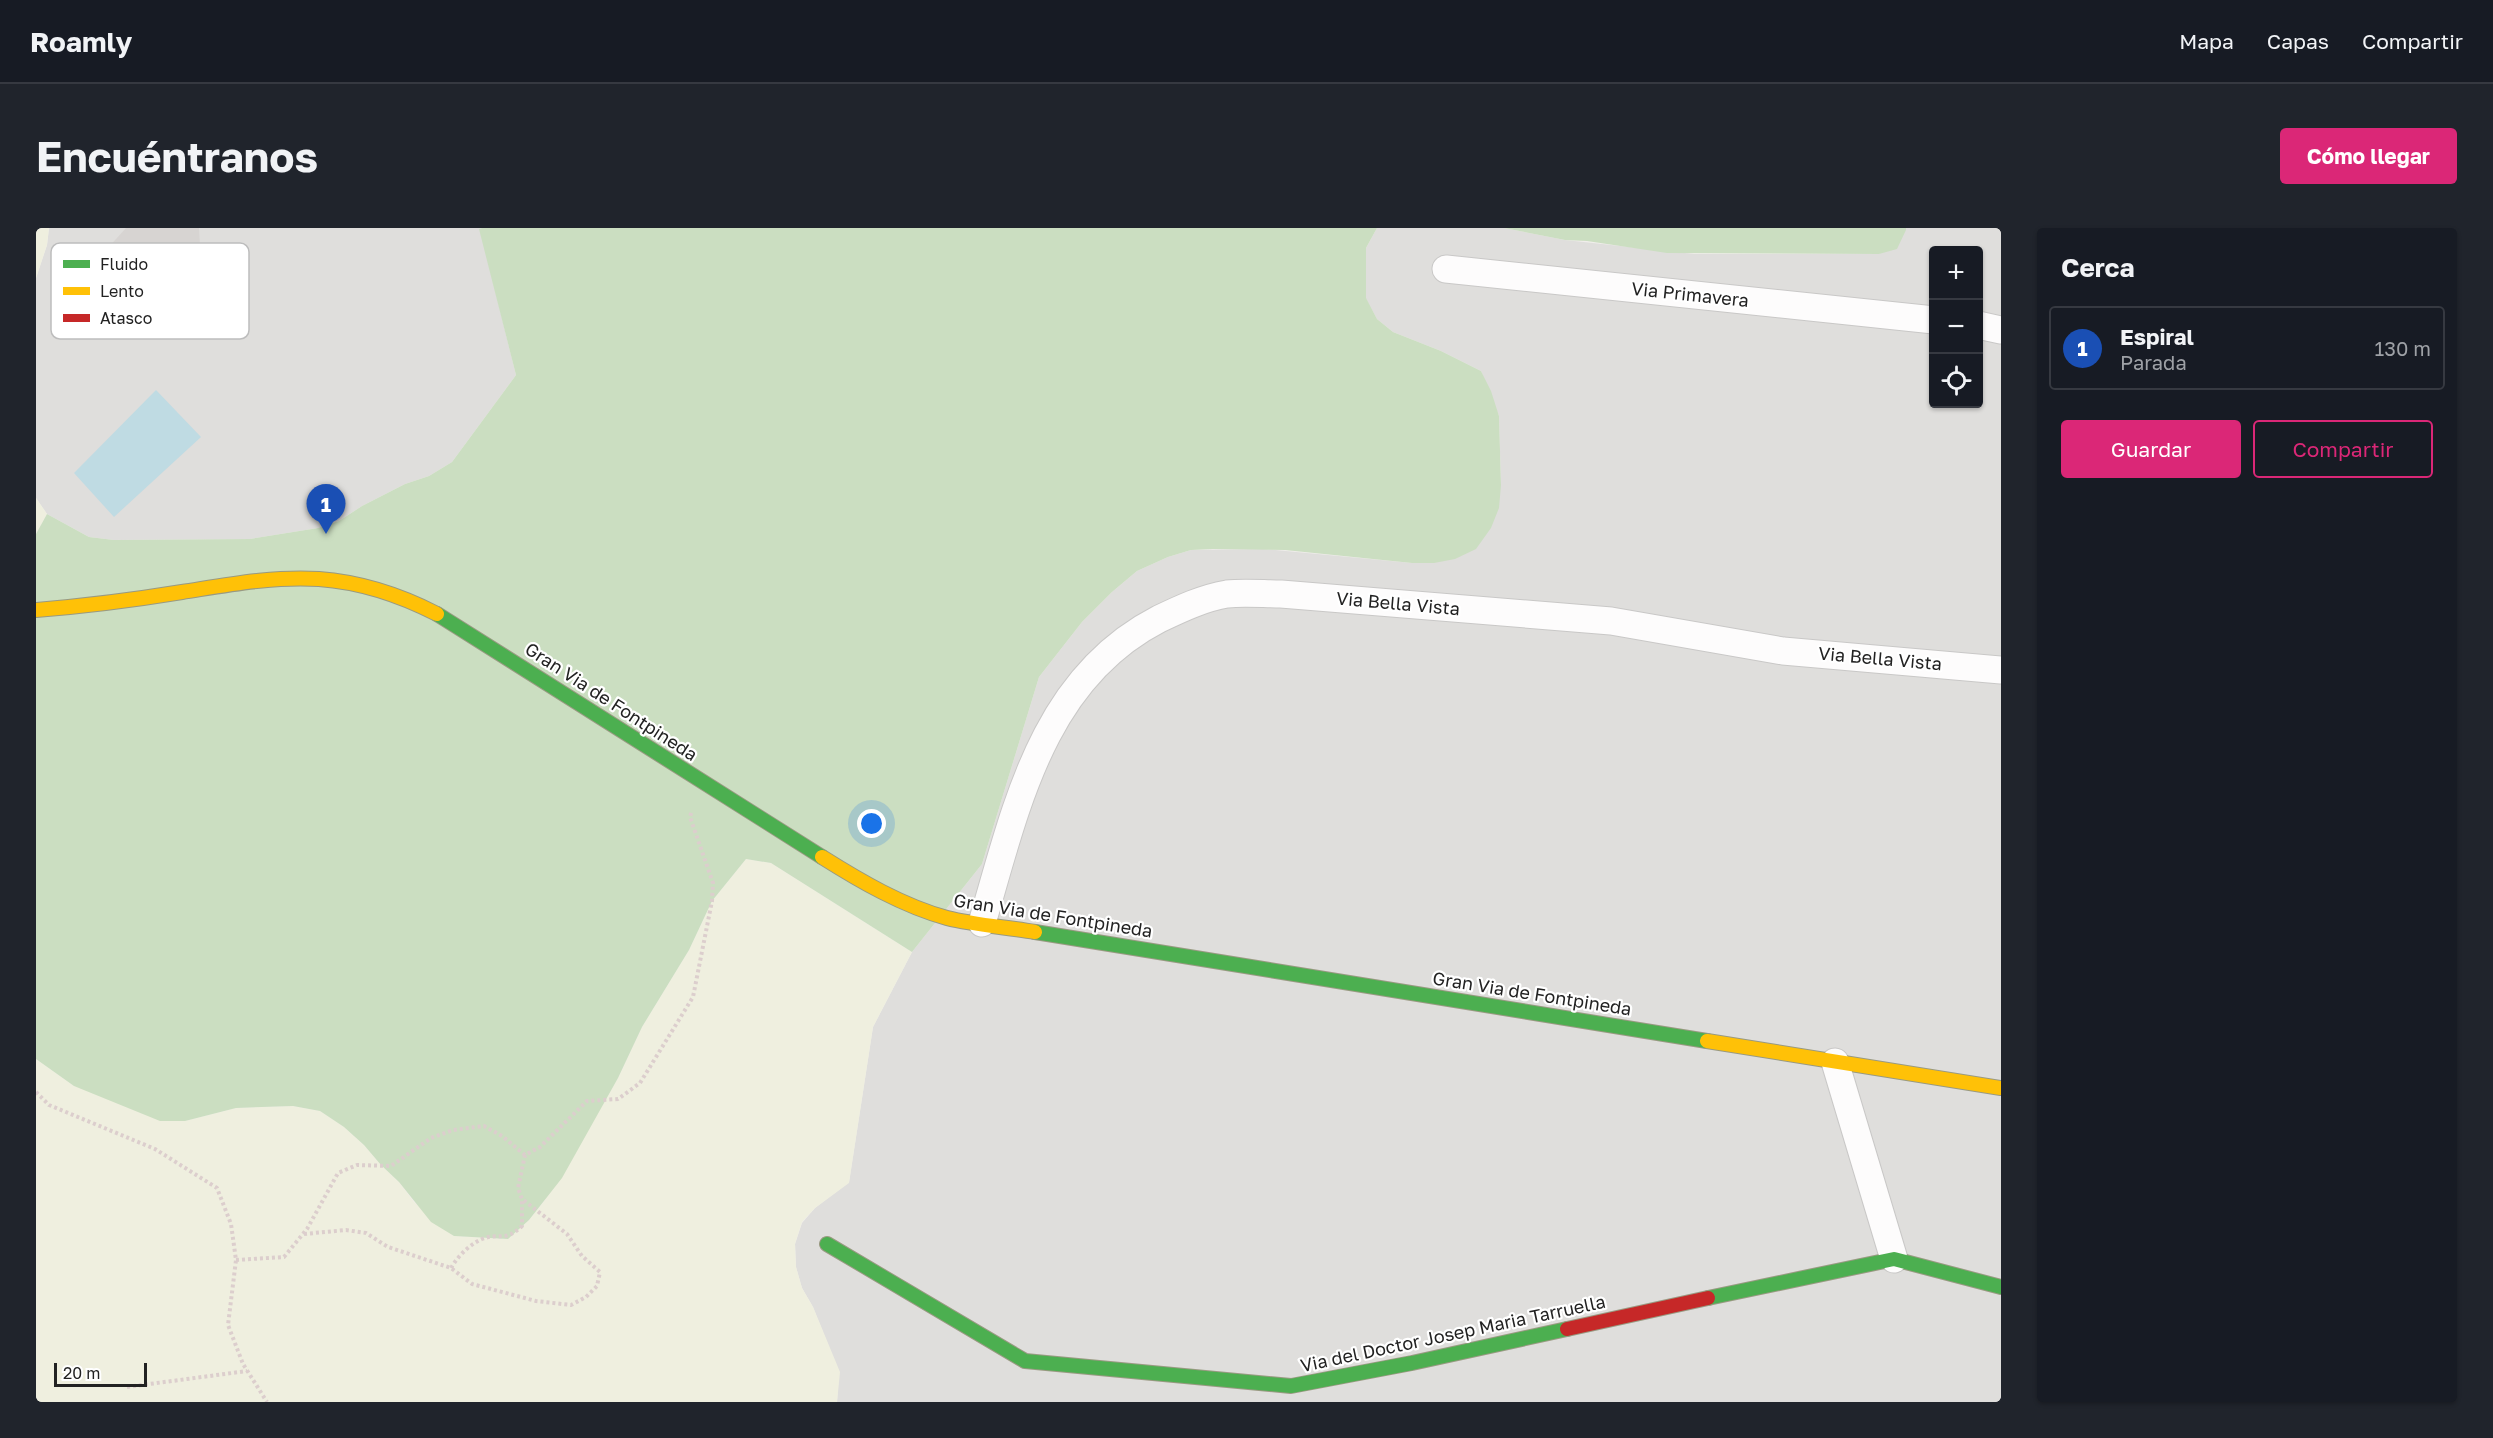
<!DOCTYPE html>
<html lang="es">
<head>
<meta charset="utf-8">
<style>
  body { margin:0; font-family:"Golos Text",sans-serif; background:#20242c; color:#f1f3f6 }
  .controls { position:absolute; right:18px; top:18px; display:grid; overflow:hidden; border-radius:6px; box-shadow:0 2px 4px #0004 }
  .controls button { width:54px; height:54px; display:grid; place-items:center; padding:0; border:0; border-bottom:2px solid #363941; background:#171b24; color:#f1f3f6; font:30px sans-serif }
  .scale { position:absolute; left:18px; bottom:15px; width:93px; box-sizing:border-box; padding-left:6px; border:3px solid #222; border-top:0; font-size:16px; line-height:21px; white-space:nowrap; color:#222; -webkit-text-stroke:4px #fff; paint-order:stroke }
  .you { position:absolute; left:836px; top:596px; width:21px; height:21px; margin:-15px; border:4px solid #fff; border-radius:50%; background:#1a73e8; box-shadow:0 0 0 9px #1a73e833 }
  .badge { display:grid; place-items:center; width:39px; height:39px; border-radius:50%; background:#db2777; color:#fff; font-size:20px; font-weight:700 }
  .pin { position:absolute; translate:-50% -50px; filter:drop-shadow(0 2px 3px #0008) }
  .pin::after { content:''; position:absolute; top:32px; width:21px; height:18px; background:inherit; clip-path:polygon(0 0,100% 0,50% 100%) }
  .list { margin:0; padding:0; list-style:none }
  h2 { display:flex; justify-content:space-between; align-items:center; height:78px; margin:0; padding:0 24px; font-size:26px }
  h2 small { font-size:20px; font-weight:400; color:#9ea1a6 }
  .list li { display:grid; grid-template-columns:39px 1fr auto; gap:18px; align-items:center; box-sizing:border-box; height:84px; margin:0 12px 12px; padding:0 12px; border:2px solid #363941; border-radius:6px }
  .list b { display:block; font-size:22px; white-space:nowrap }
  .list p { margin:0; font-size:20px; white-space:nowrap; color:#9ea1a6 }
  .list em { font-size:20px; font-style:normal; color:#9ea1a6 }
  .actions { display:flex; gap:12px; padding:18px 24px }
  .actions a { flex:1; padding:14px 0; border:2px solid #db2777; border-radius:6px; text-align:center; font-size:21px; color:#db2777 }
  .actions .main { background:#db2777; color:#fff }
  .icon { flex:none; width:33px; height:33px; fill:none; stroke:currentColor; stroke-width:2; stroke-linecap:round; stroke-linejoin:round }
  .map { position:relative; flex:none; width:1965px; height:1174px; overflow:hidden; border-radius:6px }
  header { display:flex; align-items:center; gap:36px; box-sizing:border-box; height:84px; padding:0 30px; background:#171b24; border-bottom:2px solid #363941 }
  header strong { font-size:28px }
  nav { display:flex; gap:33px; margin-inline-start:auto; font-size:21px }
  .intro { display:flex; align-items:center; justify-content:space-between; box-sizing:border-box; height:144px; padding:0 36px }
  h1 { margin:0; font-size:42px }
  .button { padding:15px 27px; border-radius:6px; background:#db2777; color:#fff; font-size:21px; font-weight:700 }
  main { display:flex; gap:36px; padding:0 36px }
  aside { flex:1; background:#171b24; border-radius:6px; box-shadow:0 2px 4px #0004 }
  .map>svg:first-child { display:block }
  .residential { fill:#dfdedc; fill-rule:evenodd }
  .farmland { fill:#efefdf }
  .forest { fill:#cbdec1 }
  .water { fill:#bfdbe3 }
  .building { fill:#d7d4d2 }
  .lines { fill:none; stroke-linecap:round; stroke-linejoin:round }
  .street-casing { stroke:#c9c8c7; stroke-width:29 }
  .fast-casing { stroke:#999a82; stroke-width:16 }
  .slow-casing { stroke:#999a82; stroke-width:16 }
  .jam-casing { stroke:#999a82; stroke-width:16 }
  .path { stroke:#dccecd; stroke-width:4; stroke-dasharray:3 3; stroke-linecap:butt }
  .street { stroke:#fdfcfc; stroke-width:27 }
  .fast { stroke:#4caf50; stroke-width:14 }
  .slow { stroke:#ffc107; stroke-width:14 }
  .jam { stroke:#c62828; stroke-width:14 }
  .labels { text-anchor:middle; stroke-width:4.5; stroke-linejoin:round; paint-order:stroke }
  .street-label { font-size:18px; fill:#222; stroke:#fff }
  .key { fill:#fff; stroke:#bdbdbd; stroke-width:1.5 }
  .key-label { font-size:16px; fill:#222 }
</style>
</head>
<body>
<header>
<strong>Roamly</strong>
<nav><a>Mapa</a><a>Capas</a><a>Compartir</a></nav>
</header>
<div class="intro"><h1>Encuéntranos</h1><a class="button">Cómo llegar</a></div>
<main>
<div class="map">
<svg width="1965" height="1174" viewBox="0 0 1965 1174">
  <rect width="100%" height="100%" fill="#f0eeeb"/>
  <g class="residential">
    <path d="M 13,0 L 446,0 L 444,1 L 480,147 L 416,234 L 393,248 L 369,256 L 326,278 L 303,293 L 282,300 L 214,311 L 78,312 L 53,309 L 11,286 L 0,270 L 0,50 L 11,17 Z"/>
    <path d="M 1341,0 L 1468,0 L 1529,12 L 1658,26 L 1843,26 L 1870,0 L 1965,0 L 1965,1174 L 801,1174 L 803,1144 L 777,1079 L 766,1060 L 760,1039 L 759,1016 L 766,995 L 779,980 L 813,954 L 837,799 L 876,724 L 946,636 L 1003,449 L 1046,394 L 1076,364 L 1101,343 L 1132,329 L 1155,322 L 1228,321 L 1376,335 L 1465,257 L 1463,188 L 1445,143 L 1405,123 L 1357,104 L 1341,91 L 1330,71 L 1330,20 ZM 1898,22 L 1942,22 L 1942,176 L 1898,176 Z"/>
  </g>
  <g class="farmland">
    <path d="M 0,0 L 13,0 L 11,17 L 0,50 Z"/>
    <path d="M 0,270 L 11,286 L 0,306 Z"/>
    <path d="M 710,631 L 735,635 L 876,724 L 837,799 L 813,955 L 779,980 L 766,994 L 759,1016 L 760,1039 L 766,1060 L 777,1079 L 804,1144 L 801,1174 L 0,1174 L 0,831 L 38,858 L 149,893 L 200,880 L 257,878 L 284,883 L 308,899 L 328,917 L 345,937 L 363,954 L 378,974 L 418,1008 L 472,1011 L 493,992 L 509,972 L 582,850 L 606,799 L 653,722 L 676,673 Z"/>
  </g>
  <g class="forest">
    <path d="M 446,0 L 1341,0 L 1330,20 L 1330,70 L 1341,91 L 1357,104 L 1405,123 L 1445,143 L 1455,163 L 1463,188 L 1465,257 L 1463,280 L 1455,300 L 1440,321 L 1419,331 L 1398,335 L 1376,335 L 1249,322 L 1177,321 L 1155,322 L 1132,329 L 1101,343 L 1076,364 L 1046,394 L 1003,449 L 946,636 L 876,724 L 735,635 L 710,631 L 676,673 L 653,722 L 606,799 L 582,850 L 526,950 L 493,992 L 472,1011 L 418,1008 L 395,994 L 363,954 L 345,937 L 328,917 L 308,899 L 284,883 L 257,878 L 200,880 L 149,893 L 124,893 L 38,858 L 0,831 L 0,306 L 11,286 L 53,309 L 78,312 L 214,311 L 282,300 L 303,293 L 326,278 L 369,256 L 393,248 L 416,234 L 480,147 L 443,1 Z"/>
    <path d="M 1468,0 L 1870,0 L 1870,2 L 1861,21 L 1843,26 L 1631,25 L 1551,13 L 1529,12 Z"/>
  </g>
  <path class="water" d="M 120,162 L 165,209 L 78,289 L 38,245 Z"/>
  <path class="building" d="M 90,0 L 163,0 L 164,18 L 121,69 L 91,71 L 70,51 L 70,22 Z"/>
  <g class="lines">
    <g class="street-casing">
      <g id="street">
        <path d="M 1410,41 L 1898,92"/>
        <path d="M 1942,97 L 1965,102"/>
        <path d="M 946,695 C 980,580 1006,451 1123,391 C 1144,381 1167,370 1191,366 C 1208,364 1228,366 1245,366 L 1575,393 L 1747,423 L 1965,442"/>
        <path d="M 1799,834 L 1858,1031"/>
      </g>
    </g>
    <g class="fast-casing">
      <g id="fast">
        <path d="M 401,386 L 786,629"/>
        <path d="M 999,704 L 1671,813"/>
        <path d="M 791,1016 L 989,1133 L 1255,1158 L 1376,1135 L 1531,1101"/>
        <path d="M 1672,1070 L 1858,1031 L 1965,1059"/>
      </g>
    </g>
    <g class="slow-casing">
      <g id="slow">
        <path d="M 0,382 C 49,378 97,372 146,364 C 191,357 237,348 283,351 C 324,354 364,367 401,386"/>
        <path d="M 786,629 C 824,653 867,678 911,690 C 939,697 970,699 999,704"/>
        <path d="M 1671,813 L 1965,860"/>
      </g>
    </g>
    <g class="jam-casing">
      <path id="jam" d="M 1531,1101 L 1672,1070"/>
    </g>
    <g class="path">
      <path d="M 0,864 L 13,877 L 119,921 L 181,960 L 195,996 L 200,1032 L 192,1097 L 207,1136 L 231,1174"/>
      <path d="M 268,1006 L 310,1002 L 330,1005 L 352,1019 L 415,1040 L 436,1056 L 500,1073 L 535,1077 L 550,1069 L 561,1058 L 564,1044 L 546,1028 L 531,1006 L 486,971 L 482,960 L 489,927"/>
      <path d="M 200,1032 L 248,1029 L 271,1001 L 302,945 L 321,937 L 355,938 L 395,910 L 417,902 L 448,898 L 466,908 L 489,927 L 504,919 L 551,873 L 582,871 L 604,855 L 657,769 L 676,673 L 677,655 L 654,589 L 656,582"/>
      <path d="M 415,1040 C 422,1028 433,1017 446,1011 C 464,1004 468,1015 486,998 L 486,971"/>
      <path d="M 91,1159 L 211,1143"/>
    </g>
    <use href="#street" class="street"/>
    <use href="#fast" class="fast"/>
    <use href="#slow" class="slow"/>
    <use href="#jam" class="jam"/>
  </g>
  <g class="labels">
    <g class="street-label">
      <text transform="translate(1654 67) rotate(6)" y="6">Via Primavera</text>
      <text transform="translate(1362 376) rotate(5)" y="6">Via Bella Vista</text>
      <text transform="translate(1844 431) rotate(5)" y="6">Via Bella Vista</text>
      <text transform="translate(575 474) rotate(33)" y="6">Gran Via de Fontpineda</text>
      <text transform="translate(1017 688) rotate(9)" y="6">Gran Via de Fontpineda</text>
      <text transform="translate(1496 766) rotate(9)" y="6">Gran Via de Fontpineda</text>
      <text transform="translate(1417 1106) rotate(-12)" y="6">Via del Doctor Josep Maria Tarruella</text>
    </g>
  </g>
  <rect x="15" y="15" width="198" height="96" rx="9" class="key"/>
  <rect x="27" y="32" width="27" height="8" fill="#4caf50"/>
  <rect x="27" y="59" width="27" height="8" fill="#ffc107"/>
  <rect x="27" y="86" width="27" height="8" fill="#c62828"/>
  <g class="key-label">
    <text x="64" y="42">Fluido</text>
    <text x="64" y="69">Lento</text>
    <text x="64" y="96">Atasco</text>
  </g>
</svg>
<div class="controls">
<button>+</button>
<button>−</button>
<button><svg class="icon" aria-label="locate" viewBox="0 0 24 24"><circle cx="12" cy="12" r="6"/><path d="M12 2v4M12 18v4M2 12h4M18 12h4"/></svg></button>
</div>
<div class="scale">20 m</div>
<div class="you"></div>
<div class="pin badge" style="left:290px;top:306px;background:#1a4fb4">1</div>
</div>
<aside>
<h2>Cerca<small></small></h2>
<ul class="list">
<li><span class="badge" style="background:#1a4fb4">1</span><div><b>Espiral</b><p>Parada</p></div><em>130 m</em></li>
</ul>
<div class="actions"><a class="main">Guardar</a><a>Compartir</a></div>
</aside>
</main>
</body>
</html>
